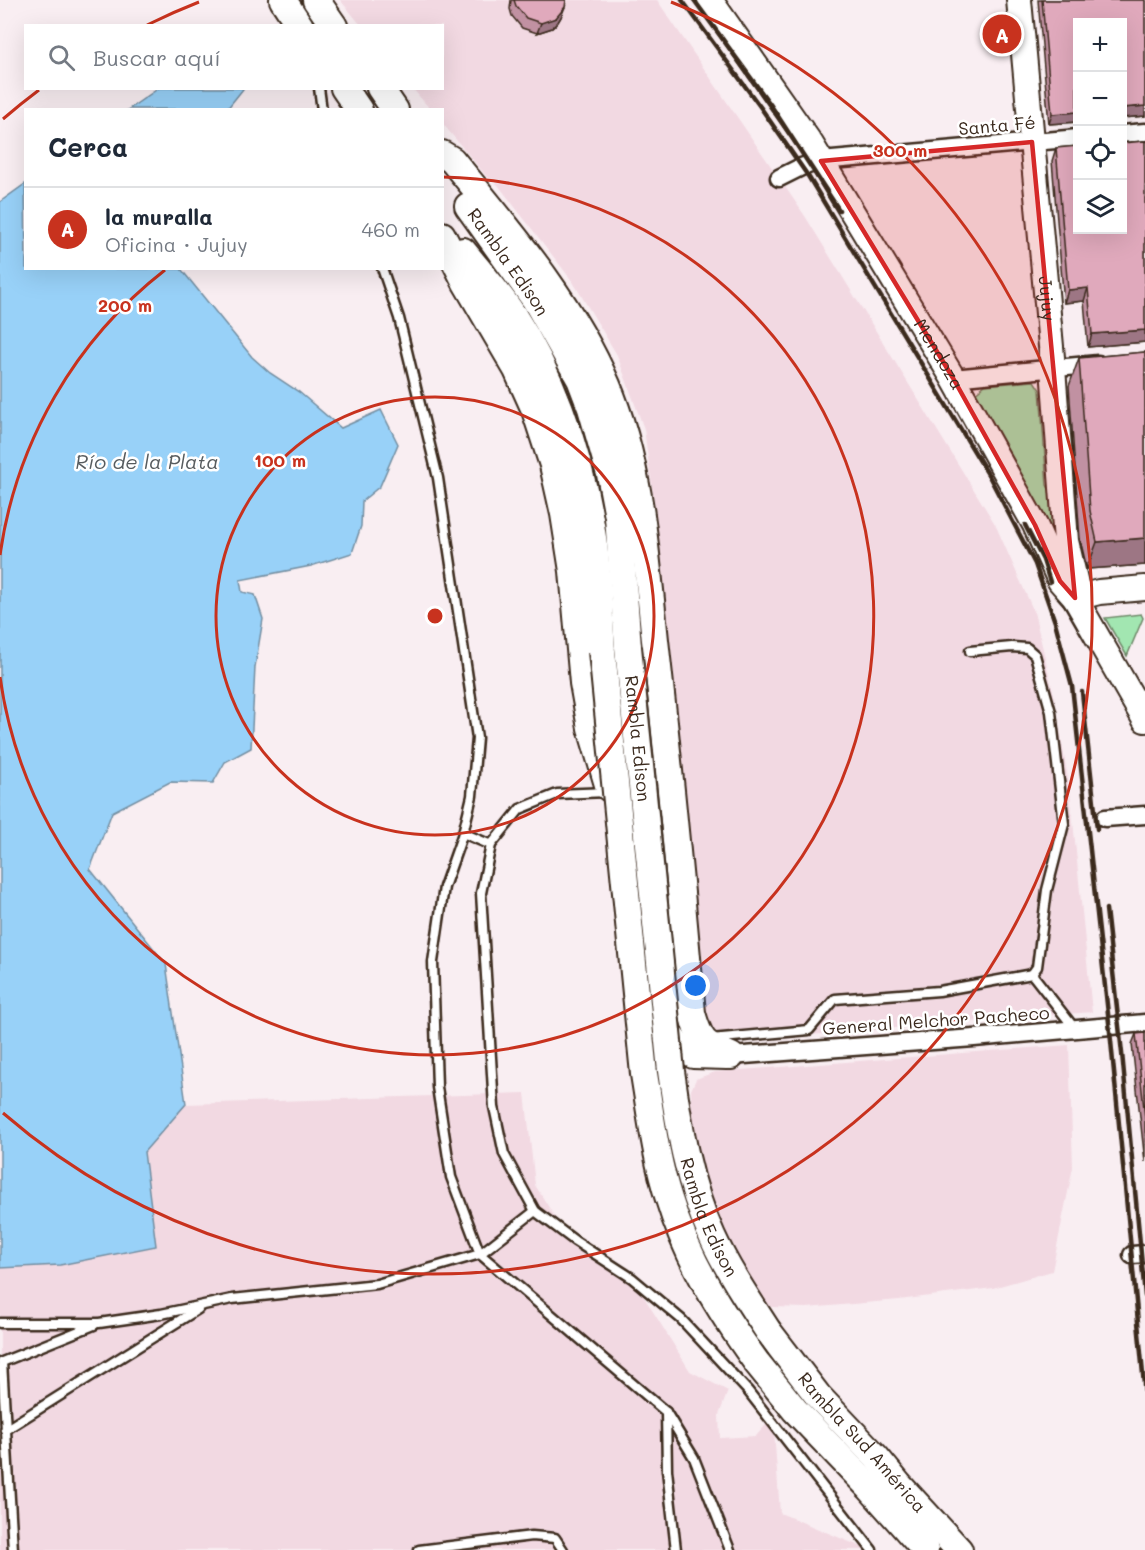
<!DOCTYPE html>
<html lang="es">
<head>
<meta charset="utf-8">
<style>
  body { margin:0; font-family:Mali,sans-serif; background:#f2f2f3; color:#1f2937 }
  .controls { position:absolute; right:18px; top:18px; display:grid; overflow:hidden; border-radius:0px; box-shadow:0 6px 24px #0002 }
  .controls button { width:54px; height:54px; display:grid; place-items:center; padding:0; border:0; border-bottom:2px solid #e0e1e3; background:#fff; color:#1f2937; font:30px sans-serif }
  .you { position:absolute; left:696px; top:986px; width:21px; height:21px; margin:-15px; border:4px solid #fff; border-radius:50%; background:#1a73e8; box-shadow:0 0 0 9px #1a73e833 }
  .badge { display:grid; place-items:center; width:39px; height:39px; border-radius:50%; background:#c8321e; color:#fff; font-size:20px; font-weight:700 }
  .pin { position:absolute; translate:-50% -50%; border:3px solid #fff; box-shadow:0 2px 6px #0006 }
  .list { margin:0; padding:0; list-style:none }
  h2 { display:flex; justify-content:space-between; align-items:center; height:78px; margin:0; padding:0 24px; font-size:26px }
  h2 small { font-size:20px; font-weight:400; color:#747a83 }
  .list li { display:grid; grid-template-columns:39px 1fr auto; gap:18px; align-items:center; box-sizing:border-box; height:84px; padding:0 24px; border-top:2px solid #e0e1e3 }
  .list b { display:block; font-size:22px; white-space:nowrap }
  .list p { margin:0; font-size:20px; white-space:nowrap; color:#747a83 }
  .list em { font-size:20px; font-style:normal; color:#747a83 }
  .icon { flex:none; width:33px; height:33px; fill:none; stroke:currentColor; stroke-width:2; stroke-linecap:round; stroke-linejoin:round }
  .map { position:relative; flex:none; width:1145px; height:1550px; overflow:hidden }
  .search { position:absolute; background:#fff; box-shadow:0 6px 24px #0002; left:24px; top:24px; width:420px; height:66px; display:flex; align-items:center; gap:15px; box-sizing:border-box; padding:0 21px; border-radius:0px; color:#747a83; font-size:22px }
  .panel { position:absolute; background:#fff; box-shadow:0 6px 24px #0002; left:24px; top:108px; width:420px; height:162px; border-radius:0px }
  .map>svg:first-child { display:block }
  .built { fill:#f2d9e2 }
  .green { fill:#a2e6b1; stroke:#6e8868; stroke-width:1.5 }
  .water { fill:#98d1f8; stroke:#738ea1; stroke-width:1.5 }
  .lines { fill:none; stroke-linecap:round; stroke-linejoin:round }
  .lane-casing { stroke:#3b2a1e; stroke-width:13 }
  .street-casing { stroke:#3b2a1e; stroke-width:21 }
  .secondary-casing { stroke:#3b2a1e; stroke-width:28 }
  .primary-casing { stroke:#3b2a1e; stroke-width:30 }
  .lane { stroke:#fff; stroke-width:8 }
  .street { stroke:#fff; stroke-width:16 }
  .secondary { stroke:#fff; stroke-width:24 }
  .primary { stroke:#fff; stroke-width:26 }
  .rail { stroke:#3b2a1e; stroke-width:4.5 }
  .primary-bridge-casing { stroke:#3b2a1e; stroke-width:30; stroke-linecap:butt }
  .primary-bridge { stroke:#fff; stroke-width:26 }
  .wall { fill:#c191a2; stroke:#3b2a1e; stroke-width:1.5 }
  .shaded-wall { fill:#9d7684; stroke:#3b2a1e; stroke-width:1.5 }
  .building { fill:#e0a9bc; stroke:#3b2a1e; stroke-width:1.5 }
  .marked { fill:#d62828; fill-opacity:0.2; stroke:#d62828; stroke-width:4.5; stroke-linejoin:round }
  .ring { fill:none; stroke:#c8321e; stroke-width:3 }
  .labels { text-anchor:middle; stroke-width:5; stroke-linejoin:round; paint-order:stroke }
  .street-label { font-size:18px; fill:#3b2a1e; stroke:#fff }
  .water-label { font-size:20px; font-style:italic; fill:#575c5f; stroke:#fff }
  .centre { fill:#c8321e; stroke:#fff; stroke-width:3 }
  .ring-label { font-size:18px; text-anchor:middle; font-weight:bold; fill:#c8321e; stroke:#fff; stroke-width:5; stroke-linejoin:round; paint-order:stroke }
</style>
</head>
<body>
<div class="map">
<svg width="1145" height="1550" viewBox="0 0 1145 1550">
  <rect width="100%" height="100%" fill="#f9eef2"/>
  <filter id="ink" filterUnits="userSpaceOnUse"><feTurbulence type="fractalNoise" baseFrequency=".0167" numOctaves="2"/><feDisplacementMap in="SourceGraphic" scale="12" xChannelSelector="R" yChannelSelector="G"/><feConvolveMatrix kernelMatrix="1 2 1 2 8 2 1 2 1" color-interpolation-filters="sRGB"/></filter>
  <g filter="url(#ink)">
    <g class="built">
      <path d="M 340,0 L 657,0 L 805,216 L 995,524 L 1034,612 L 1054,695 L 1070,791 L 1092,1012 L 699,1044 L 657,523 L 644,429 L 617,355 L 573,282 L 498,185 L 487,177 L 443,124 L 442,110 L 430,109 L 413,89 L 442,88 L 442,26 L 361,25 Z"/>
      <path d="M 1069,1045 L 1073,1167 L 1052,1271 L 993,1288 L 899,1300 L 807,1308 L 772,1307 L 758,1302 L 721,1246 L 695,1142 L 691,1102 L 691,1090 L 696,1079 L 715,1072 Z"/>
      <path d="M 525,1093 L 535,1185 L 574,1248 L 630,1279 L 642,1294 L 690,1371 L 728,1391 L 719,1415 L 720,1438 L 756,1436 L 773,1417 L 780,1513 L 869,1550 L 0,1550 L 0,1268 L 60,1265 L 156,1246 L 144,1152 L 186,1104 Z"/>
    </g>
    <g class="green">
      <path d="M 1034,381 L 1040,390 L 1047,485 L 1055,501 L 1059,544 L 1053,541 L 973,395 L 985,385 Z"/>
      <path d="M 1141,614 L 1143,618 L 1127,656 L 1105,618 Z"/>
    </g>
    <g class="water">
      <path d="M 159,88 L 243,88 L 243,89 L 227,109 L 129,109 Z"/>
      <path d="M 25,184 L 26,268 L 181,269 L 252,357 L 270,373 L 299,392 L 341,428 L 381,410 L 398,444 L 380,486 L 362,501 L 361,526 L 352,553 L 311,566 L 240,580 L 242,592 L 255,595 L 263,619 L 255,667 L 251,748 L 225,762 L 213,783 L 170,782 L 112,812 L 90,869 L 166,964 L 186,1104 L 144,1152 L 156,1246 L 60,1265 L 0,1268 L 0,202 Z"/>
    </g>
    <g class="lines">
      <g class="lane-casing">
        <g id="lane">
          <path d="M 319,88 L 322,110"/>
          <path d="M 382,268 L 399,318 L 438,478 L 477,738 L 472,796 L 463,833 L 444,887 L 433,962 L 437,1087 L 451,1177 L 480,1254 L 666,1412 L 694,1458 L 730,1550"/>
          <path d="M 608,792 L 557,794 L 520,809 L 491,845 L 481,893 L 494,1107 L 504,1154 L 535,1211 L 575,1241 L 632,1278 L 681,1319 L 748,1391 L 872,1550"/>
          <path d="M 463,833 L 491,845"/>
          <path d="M 1032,974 L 1075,1029"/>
          <path d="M 711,1039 L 809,1030 L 835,999 L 939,991 L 1032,974 L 1037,967 L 1047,890 L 1064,824 L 1051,712 L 1035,655 L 1027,648 L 1012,647 L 970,651"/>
          <path d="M 0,1323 L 99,1323 L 161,1314 L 232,1299 L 377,1284 L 480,1254 L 535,1211"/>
          <path d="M 666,1412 L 667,1470 L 676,1550"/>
          <path d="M 5,1430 L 198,1309"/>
          <path d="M 13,1550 L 2,1362 L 94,1325"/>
          <path d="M 419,1550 L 532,1536 L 555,1538 L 563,1550"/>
        </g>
      </g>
      <g class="street-casing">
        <g id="street">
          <path d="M 1122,134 L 1145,132"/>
          <path d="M 779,178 L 801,167 L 821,161 L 1078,138"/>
          <path d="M 953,378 L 1098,364"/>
          <path d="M 1105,818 L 1145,815"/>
          <path d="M 731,1056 L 974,1038 L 1145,1023"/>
          <path d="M 1132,1255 L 1145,1254"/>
        </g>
      </g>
      <g class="secondary-casing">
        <g id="secondary">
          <path id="s1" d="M 710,0 L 811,144 L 953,378 L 1035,525 L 1060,581 L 1075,598 L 1145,720"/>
          <path id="s2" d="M 1019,0 L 1053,368 L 1066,541 L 1076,584 L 1075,596"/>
          <path d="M 1075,598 L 1099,592 L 1145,588"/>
        </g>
      </g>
      <g class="primary-casing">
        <g id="primary">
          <path d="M 283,0 L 300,26"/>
          <path d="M 316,0 L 334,26"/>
          <path d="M 344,88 L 359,110"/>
          <path d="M 380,88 L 395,110"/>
          <path d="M 442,154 L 452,160 C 509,230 571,301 607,385 C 641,466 646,554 655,640 C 669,764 681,889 692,1013 C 700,1042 703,1044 731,1056"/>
          <path id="s3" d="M 468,206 L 536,301 L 580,379 L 591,408 L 610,474 L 618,517 L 628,647"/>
          <path d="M 442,235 L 466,283 L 517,370 L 535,410 L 553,465 L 564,514 L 573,571 L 583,683 L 591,728 L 609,788"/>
          <path d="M 463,251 C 480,272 499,293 513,315 C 553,377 577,448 590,519 C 598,562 599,608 602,651"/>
          <path d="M 637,911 L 661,1023 L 678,1046 L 693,1055 L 727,1056"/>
          <path id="s4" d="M 768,1331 L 818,1396 L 876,1457 L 899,1485 L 959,1550"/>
          <path d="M 757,1363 L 795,1410 L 870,1488 L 925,1550"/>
        </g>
      </g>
      <use href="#lane" class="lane"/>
      <use href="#street" class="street"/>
      <use href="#secondary" class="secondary"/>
      <use href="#primary" class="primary"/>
      <g class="rail">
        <path d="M 682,0 L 761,108 L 808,176 L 989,476 L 1035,564 L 1055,622 L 1072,686 L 1111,1041 L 1145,1395"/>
        <path d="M 694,0 L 770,104 L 839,210"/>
        <path d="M 1025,525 L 1043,560 L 1050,582"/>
        <path d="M 1082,692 L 1097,829"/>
        <path d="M 1106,909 L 1122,1053 L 1145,1296"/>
      </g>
      <g class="primary-bridge-casing">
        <g id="primary-bridge">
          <path id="s5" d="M 628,647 L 671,1071 C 679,1127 688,1184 712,1236 C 727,1269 748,1300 768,1331"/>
          <path d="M 602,651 L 644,1074 C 651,1116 656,1159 669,1199 C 687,1259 721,1313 757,1363"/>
        </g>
      </g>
      <use href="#primary-bridge" class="primary-bridge"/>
    </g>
    <g class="wall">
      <path d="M 511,0 L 566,0 L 561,17 L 558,22 L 552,28 L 537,33 L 522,28 L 512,16 L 510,9 Z"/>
      <path d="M 1038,0 L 1145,0 L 1145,116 L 1122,118 L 1077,22 L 1077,122 L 1049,124 Z"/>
      <path d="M 1145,141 L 1145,342 L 1088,347 L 1084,301 L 1064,303 L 1052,161 L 1056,148 Z"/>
      <path d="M 1145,352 L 1145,565 L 1087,569 L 1080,539 L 1069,386 L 1079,358 Z"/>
      <path d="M 1145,1033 L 1145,1162 L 1132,1044 L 1136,1034 Z"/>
    </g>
    <g class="shaded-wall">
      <path d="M 565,7 L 561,17 L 558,22 L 552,28 L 537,33 L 541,23 Z"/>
      <path d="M 1145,106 L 1145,116 L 1122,118 L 1122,108 Z"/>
      <path d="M 1077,112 L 1077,122 L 1049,124 L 1052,114 Z"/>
      <path d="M 1088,288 L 1084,301 L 1064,303 L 1068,290 Z"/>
      <path d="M 1145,330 L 1145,342 L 1088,347 L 1092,334 Z"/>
      <path d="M 1145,538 L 1145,565 L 1087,569 L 1097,542 Z"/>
    </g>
    <g class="building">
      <path d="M 514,0 L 566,0 L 565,7 L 561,12 L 556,18 L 541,23 L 526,18 L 516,6 Z"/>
      <path d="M 1042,0 L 1145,0 L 1145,106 L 1122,108 L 1122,22 L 1077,22 L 1077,112 L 1052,114 Z"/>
      <path d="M 1145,141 L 1145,330 L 1092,334 L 1088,288 L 1068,290 L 1056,148 L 1077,146 L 1077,230 L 1122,230 L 1122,143 Z"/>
      <path d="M 1145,352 L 1145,538 L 1097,542 L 1090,511 L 1079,358 Z"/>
      <path d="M 1145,1033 L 1145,1118 L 1136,1034 Z"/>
    </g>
  </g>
  <path class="marked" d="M 1032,142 L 1075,598 L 1060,581 L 1035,525 L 953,378 L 821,161 Z"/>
  <g class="ring">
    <circle cx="435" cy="616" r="219"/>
    <path d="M0 555A439 439 0 0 1 165 270M443 177A439 439 0 1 1 0 677"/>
    <path d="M3 119A658 658 0 0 1 39 90M147 25A658 658 0 0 1 199 2M671 2A658 658 0 1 1 3 1113"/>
  </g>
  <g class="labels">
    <g class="street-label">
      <text transform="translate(997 126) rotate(-5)" y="6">Santa Fé</text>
      <text dy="6" stroke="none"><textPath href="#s3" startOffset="69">Rambla Edison</textPath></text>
      <text dy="6" stroke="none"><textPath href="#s2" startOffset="300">Jujuy</textPath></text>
      <text dy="6" stroke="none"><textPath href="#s1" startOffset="422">Mendoza</textPath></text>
      <text dy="6" stroke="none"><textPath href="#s5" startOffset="92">Rambla Edison</textPath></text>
      <text transform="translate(936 1021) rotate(-4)" y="6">General Melchor Pacheco</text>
      <text dy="6" stroke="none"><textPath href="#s5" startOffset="578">Rambla Edison</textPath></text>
      <text dy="6" stroke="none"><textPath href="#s4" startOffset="146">Rambla Sud América</textPath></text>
    </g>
    <g class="water-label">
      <text x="147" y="469">Río de la Plata</text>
    </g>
  </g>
  <circle cx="435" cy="616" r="9" class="centre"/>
  <g class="ring-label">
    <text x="900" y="157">300 m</text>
    <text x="125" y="312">200 m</text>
    <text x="280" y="467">100 m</text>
  </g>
</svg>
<div class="controls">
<button>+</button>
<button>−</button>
<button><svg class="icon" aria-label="locate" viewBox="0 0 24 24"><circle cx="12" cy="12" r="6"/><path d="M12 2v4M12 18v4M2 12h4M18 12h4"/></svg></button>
<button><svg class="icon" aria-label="layers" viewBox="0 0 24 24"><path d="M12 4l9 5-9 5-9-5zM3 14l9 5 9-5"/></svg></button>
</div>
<div class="you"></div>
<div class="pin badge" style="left:1002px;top:34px">A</div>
<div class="search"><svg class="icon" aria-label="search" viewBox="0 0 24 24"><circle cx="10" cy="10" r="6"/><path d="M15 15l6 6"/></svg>Buscar aquí</div>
<section class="panel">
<h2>Cerca<small></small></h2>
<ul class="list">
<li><span class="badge">A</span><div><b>la muralla</b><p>Oficina · Jujuy</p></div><em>460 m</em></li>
</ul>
</section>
</div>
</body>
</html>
